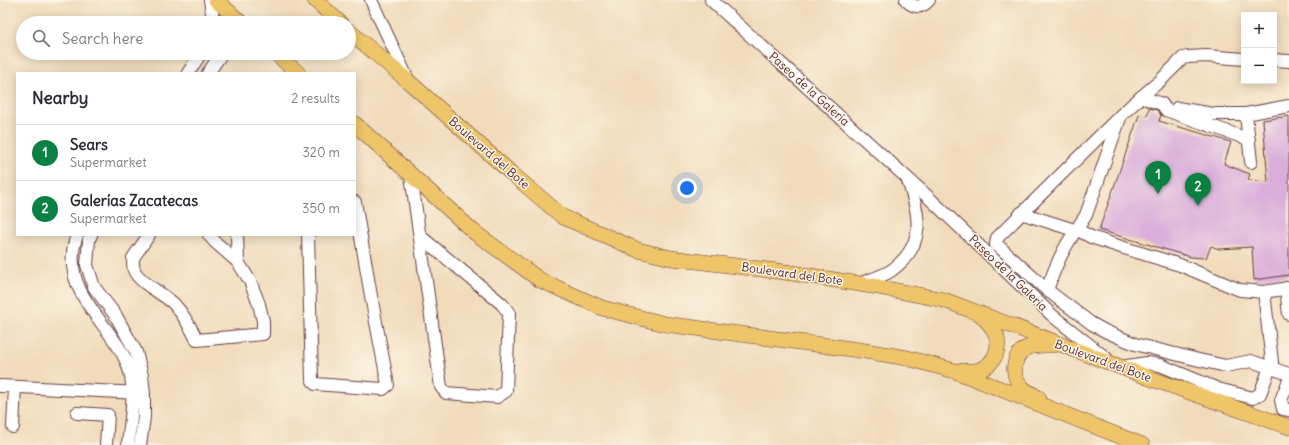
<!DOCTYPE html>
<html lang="en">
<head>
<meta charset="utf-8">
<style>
  body { margin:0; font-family:Delius,sans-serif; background:#f2f2f3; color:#2b2b33 }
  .controls { position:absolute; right:12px; top:12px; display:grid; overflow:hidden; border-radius:0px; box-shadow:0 2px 10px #0003 }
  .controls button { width:36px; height:36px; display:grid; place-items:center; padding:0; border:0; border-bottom:1px solid #e1e1e2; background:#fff; color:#2b2b33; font:20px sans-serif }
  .you { position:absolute; left:687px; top:188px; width:14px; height:14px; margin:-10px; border:3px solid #fff; border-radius:50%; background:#1a73e8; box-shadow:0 0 0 6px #1a73e833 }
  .badge { display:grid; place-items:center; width:26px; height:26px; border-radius:50%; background:#0b8043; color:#fff; font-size:13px; font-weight:700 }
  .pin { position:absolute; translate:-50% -33px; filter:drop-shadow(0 1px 2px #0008) }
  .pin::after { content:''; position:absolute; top:21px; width:14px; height:12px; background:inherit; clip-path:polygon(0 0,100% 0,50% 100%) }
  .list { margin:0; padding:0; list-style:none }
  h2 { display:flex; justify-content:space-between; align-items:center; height:52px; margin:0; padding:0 16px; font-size:17px }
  h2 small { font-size:13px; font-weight:400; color:#7c7c81 }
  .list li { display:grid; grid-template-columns:26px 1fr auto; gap:12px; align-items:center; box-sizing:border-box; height:56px; padding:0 16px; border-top:1px solid #e1e1e2 }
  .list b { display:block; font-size:15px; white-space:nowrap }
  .list p { margin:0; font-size:13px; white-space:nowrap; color:#7c7c81 }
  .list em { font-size:13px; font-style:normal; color:#7c7c81 }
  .icon { flex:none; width:22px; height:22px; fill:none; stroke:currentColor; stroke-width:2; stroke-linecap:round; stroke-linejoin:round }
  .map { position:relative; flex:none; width:1289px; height:445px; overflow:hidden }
  .search { position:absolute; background:#fff; box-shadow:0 2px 10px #0003; left:16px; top:16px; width:340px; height:44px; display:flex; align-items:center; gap:10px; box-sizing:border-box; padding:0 14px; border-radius:22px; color:#7c7c81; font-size:15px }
  .panel { position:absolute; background:#fff; box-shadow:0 2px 10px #0003; left:16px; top:72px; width:340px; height:164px; border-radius:0px }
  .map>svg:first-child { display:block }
  .building { fill:#daaddb }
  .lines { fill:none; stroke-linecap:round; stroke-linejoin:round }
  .minor-casing { stroke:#633b41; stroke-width:14 }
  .major-casing { stroke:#633b41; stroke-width:16 }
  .minor { stroke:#fff; stroke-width:12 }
  .major { stroke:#eec569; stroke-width:15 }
  .labels { text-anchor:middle; stroke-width:3; stroke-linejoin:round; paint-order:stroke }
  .street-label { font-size:12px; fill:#4a1f2b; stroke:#fcf5e5 }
</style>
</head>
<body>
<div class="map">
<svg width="1289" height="445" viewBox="0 0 1289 445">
  <rect width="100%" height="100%" fill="#fcf5e5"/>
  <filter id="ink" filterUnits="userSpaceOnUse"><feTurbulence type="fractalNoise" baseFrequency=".025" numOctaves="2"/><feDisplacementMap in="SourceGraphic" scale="8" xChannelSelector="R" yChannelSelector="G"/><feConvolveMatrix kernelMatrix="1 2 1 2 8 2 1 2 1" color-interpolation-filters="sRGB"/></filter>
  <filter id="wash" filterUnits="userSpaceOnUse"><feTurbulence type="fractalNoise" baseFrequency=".012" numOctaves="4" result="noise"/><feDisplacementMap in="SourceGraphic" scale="16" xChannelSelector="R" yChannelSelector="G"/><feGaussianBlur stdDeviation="0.9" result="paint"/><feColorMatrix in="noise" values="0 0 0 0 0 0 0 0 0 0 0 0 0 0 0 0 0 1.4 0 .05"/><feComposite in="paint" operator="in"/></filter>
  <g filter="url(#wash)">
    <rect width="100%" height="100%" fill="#f1dbbb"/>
    <g id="blocks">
      <path class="building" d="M 1149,108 L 1157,110 L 1161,115 L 1159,121 L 1231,142 L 1224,164 L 1250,174 L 1248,180 L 1268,182 L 1263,120 L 1289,116 L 1289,275 L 1254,280 L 1252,247 L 1219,249 L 1211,246 L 1206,258 L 1191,257 L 1099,230 L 1139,115 L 1147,116 Z"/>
    </g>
  </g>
  <g filter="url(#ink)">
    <use href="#blocks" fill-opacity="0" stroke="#633b41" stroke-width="1"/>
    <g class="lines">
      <g class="minor-casing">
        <g id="minor">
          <path d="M 210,0 L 213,19 L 213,23"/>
          <path d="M 371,0 L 408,80"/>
          <path d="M 711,0 L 927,196 L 1054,317 L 1106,358"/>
          <path d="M 906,0 C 914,8 921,9 929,0"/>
          <path d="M 1274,60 L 1289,61"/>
          <path d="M 188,73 L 201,53"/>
          <path d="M 208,73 L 222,53"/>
          <path d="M 1141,97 L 1161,80 L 1183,58 L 1188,57 L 1206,56 L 1244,59"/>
          <path d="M 1177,108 L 1213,114 L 1246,114"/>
          <path d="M 1121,115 L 997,238 L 996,244 L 1047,290 L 1092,324 L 1107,332 L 1135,344 L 1199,360 L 1226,366 L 1251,361 L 1289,374"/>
          <path d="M 1251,162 L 1246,114 L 1289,106"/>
          <path d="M 411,175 L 441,387 L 446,393 L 497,397 L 506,391 L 509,313 L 502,304 L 420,236"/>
          <path d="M 1021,213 L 1071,229 L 1078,230 L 1091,237 L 1121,247 L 1180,265 L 1240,290 L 1264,292 L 1289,288"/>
          <path d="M 77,235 C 75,241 73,247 73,253 C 68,299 114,327 128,366 C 137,388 130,422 128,445"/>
          <path d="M 91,235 L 89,239 L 87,265 L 94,287 L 116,316 L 136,352 L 142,376 L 144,394 L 144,417 L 140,445"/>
          <path d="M 149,235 L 133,258 C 133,262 133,267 134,270 C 139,283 163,293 174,304 C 184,315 190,326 197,340 L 263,334 L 263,321 L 259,304 L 250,281 L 238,262 L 237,235"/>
          <path d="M 209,235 L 215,242 L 238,262"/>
          <path d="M 308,235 L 312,379 L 315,384 L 383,389 L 388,385 L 371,296 L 355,202"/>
          <path d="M 858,284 C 869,280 882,277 892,270 C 927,244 920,214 907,178"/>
          <path d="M 1286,288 L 1289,314"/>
          <path d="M 1047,290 C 1053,273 1060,254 1071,238 C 1076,230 1081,223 1086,215 L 1121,115 L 1141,97 L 1162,104 L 1166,110 L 1248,139"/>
          <path d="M 1121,367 L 1147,363 L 1160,365 L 1218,389 L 1253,398 L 1260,394 L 1272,362 L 1264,292"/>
          <path d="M 1289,380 L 1281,400 L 1283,409 L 1289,410"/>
          <path d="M 0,386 L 139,393"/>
          <path d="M 77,413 L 108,415 L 106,445"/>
          <path d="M 13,427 L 15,387"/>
        </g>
      </g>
      <g class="major-casing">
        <g id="major">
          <path d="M 216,0 L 241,23"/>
          <path d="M 315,0 L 340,23"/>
          <path d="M 349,31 L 408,81 L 510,172 L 563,217 L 638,250 L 671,258 L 792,273 L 878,287 L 944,300 L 1155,380 L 1289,427"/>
          <path d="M 275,53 L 298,73"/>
          <path d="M 355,124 L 474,232 L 540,280 L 602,308 L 665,324 L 859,350 L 907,358 L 955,371 L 1142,445"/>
          <path d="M 960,371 C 966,371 973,372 979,370 C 996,364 1003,344 993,329 C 990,324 986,320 983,317"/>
          <path d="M 1039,398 C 1034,395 1027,392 1023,388 C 1010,375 1012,354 1029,347 C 1037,344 1047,345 1054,345"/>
        </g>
      </g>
      <use href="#minor" class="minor"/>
      <use href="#major" class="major"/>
    </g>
  </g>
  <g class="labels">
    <g class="street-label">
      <text transform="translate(809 89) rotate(42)" y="4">Paseo de la Galería</text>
      <text transform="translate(489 153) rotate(41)" y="4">Boulevard del Bote</text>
      <text transform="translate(1008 273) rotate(44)" y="4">Paseo de la Galeria</text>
      <text transform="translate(792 274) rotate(8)" y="4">Boulevard del Bote</text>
      <text transform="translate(1103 361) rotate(20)" y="4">Boulevard del Bote</text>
    </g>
  </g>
</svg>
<div class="controls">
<button>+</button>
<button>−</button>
</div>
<div class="you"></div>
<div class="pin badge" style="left:1158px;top:194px">1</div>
<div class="pin badge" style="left:1198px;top:206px">2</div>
<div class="search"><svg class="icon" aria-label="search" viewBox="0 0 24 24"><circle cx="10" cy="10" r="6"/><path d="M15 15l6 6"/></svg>Search here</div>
<section class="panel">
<h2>Nearby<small>2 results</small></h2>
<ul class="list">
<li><span class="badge">1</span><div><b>Sears</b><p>Supermarket</p></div><em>320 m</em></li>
<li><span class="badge">2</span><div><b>Galerías Zacatecas</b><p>Supermarket</p></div><em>350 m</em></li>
</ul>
</section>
</div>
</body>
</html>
